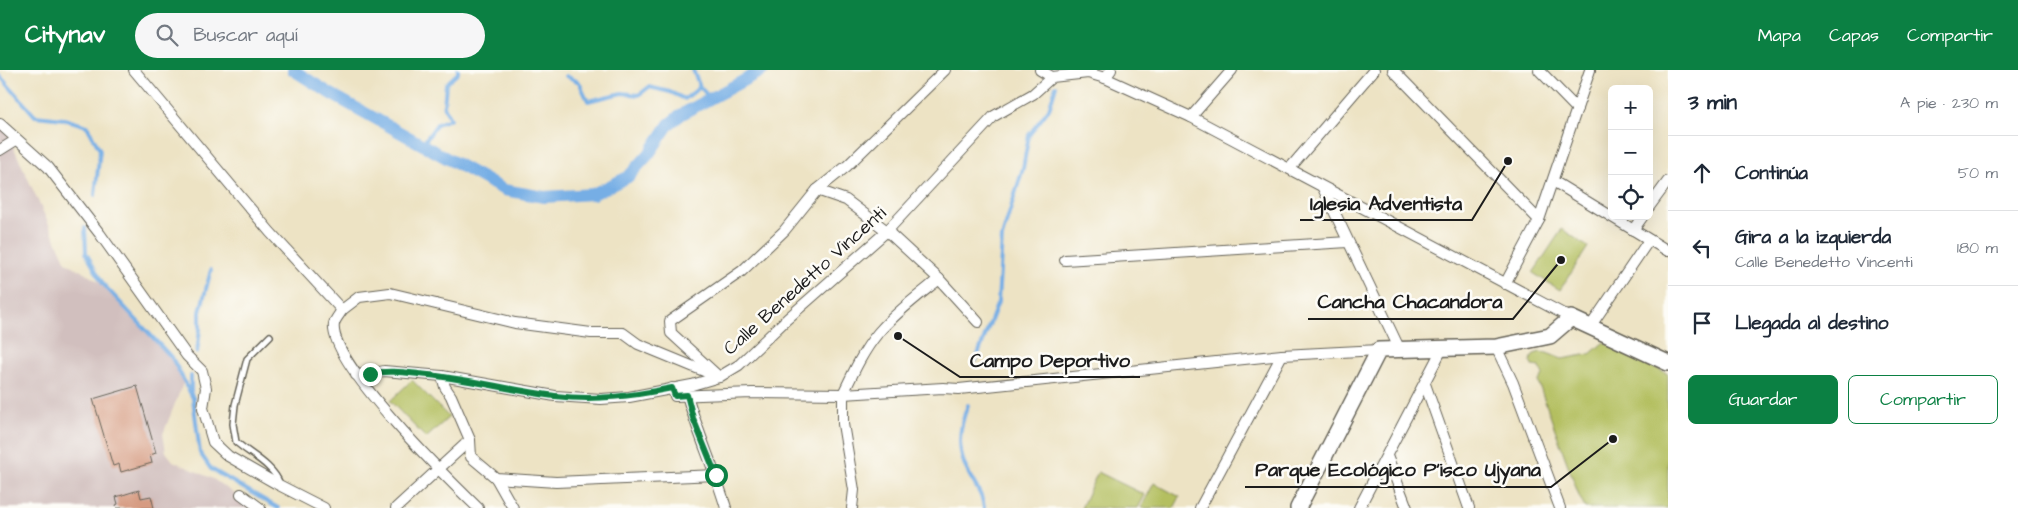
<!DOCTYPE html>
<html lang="es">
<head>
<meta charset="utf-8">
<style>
  body { margin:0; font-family:"Architects Daughter",sans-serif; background:#f6f6f7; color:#1f2937 }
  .controls { position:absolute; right:15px; top:15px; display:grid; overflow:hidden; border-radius:8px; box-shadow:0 5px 20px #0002 }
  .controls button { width:45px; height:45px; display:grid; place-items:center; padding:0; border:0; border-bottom:1px solid #e0e1e3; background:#fff; color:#1f2937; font:25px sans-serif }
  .stop { position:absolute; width:15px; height:15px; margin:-11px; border:4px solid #0b8043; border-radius:50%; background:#fff }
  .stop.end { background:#0b8043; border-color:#fff; box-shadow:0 1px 5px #0008 }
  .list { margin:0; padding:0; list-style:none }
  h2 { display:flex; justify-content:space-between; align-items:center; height:65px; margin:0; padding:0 20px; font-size:21px }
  h2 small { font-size:16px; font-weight:400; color:#747a83 }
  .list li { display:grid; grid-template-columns:32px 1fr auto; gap:15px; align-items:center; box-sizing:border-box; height:75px; padding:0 20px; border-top:1px solid #e0e1e3 }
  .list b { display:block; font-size:19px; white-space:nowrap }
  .list p { margin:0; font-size:16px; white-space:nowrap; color:#747a83 }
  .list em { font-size:16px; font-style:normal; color:#747a83 }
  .actions { display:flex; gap:10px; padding:15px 20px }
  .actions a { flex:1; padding:11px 0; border:1px solid #0b8043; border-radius:8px; text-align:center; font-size:18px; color:#0b8043 }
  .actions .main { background:#0b8043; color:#fff }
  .icon { flex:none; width:28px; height:28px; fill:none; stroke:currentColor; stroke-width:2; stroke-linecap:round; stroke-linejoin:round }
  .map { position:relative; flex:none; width:1668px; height:438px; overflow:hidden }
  header { display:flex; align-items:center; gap:30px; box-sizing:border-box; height:70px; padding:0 25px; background:#0b8043; color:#fff }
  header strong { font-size:24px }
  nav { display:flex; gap:28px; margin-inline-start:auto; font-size:18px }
  .search { width:350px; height:45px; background:#f6f6f7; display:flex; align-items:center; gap:12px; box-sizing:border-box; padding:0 18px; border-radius:28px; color:#747a83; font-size:19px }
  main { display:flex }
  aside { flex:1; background:#fff }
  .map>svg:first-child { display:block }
  .industrial { fill:#d1bfbe }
  .green { fill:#b4bf61; stroke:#686e3e }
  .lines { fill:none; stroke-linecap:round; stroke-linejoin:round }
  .stream { stroke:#76aee5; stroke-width:4 }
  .canal { stroke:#76aee5; stroke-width:12 }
  .building { fill:#d69b82 }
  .lane-casing { stroke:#656257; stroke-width:8 }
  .street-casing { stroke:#656257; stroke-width:12 }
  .secondary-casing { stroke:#656257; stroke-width:18 }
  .lane { stroke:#fff; stroke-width:5 }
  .street { stroke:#fff; stroke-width:10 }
  .secondary { stroke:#fff; stroke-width:15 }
  .route { stroke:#0b8043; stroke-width:6 }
  .labels { text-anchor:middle; stroke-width:5; stroke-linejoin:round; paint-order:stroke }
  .street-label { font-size:19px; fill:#1c1c1c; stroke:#fdfcf7 }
  .leader { fill:none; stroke:#1c1c1c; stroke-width:2 }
  .callout-dot { fill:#1c1c1c; stroke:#fdfcf7; stroke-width:2 }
  .callout-label { font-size:20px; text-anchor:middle; font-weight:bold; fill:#1c1c1c; stroke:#fdfcf7; stroke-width:5; stroke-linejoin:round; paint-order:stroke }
</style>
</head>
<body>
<header>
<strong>Citynav</strong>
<div class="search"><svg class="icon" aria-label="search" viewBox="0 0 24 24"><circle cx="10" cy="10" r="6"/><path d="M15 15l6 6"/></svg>Buscar aquí</div>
<nav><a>Mapa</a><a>Capas</a><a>Compartir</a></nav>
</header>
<main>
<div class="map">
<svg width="1668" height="438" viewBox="0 0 1668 438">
  <rect width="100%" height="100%" fill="#fdfcf7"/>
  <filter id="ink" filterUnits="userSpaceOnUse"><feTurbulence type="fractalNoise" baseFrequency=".02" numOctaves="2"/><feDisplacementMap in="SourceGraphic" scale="10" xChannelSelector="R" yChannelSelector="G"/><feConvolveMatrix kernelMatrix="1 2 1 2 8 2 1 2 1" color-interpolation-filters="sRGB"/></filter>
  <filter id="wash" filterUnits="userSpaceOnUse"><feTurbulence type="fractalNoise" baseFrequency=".0096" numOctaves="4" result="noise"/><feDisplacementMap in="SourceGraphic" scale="20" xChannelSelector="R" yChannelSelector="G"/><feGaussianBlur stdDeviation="1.12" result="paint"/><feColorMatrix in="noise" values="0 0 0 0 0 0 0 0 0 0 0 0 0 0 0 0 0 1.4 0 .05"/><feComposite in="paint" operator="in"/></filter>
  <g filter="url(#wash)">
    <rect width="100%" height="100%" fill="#ede3c4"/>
    <path class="industrial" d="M 0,54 L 7,63 L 66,192 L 103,214 L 172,288 L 184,311 L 163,364 L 166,382 L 173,391 L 213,409 L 255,438 L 0,438 Z"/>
    <g class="green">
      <path d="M 1562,159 L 1588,177 L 1560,220 L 1533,203 Z"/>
      <path d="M 1604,272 L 1668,304 L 1668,438 L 1585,438 L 1579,426 L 1538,312 L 1543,305 L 1540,297 L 1532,296 L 1530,291 L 1534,284 L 1540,282 L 1547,283 L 1562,289 L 1590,284 Z"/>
      <path d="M 412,310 L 449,347 L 426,368 L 390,331 Z"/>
      <path d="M 1098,402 L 1145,425 L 1138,438 L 1081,438 Z"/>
      <path d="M 1154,413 L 1180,427 L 1174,438 L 1141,438 Z"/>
    </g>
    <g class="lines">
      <g class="stream">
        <path d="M 693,0 L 700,17 L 711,29"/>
        <path d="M 0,6 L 35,46 L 64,49 L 87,56 L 100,80 L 95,125"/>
        <path d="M 566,6 L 579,12 L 588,31 L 622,23 L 639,25 L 649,17 L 670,22 L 685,29 L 700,17"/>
        <path d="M 422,75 L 437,54 L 450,49 L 444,36 L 446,14 L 458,3 L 458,0"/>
        <path d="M 85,158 L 86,183 L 103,214 L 172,288 L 193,328"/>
        <path d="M 197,283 L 200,259 L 200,242 L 211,200"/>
        <path d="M 976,290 L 998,232 L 1002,167 L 1023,98 L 1029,65 L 1049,39 L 1056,16"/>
        <path d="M 191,306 L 191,321"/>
        <path d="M 193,328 L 200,383 L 211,399 L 278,438"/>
        <path d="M 968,335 C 958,360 956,382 970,406 C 976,417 983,426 984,438"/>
      </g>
      <path class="canal" d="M 293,0 L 331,24 L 504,120 L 544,127 L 593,124 L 628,107 L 649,84 L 669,54 L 682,44 L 763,0"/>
    </g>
    <g id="blocks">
      <g class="building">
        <path d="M 137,316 L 156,383 L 150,385 L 152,393 L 121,402 L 119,394 L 113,396 L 93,329 Z"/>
        <path d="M 139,420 L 141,428 L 151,426 L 154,438 L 117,438 L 116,435 L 118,434 L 116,427 Z"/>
      </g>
    </g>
  </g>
  <g filter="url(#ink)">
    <use href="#blocks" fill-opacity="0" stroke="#656257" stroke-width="1"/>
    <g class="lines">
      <g class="lane-casing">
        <path id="lane" d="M 270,266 L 247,289 L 235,335 L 233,354 L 236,372 C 251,385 273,395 280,414"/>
      </g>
      <g class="street-casing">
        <g id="street">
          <path d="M 134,0 L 270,162 L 342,240 C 340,244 335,249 334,254 C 328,292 449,410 478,438"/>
          <path d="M 1040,0 L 1052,7"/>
          <path d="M 1393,0 L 1539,150"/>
          <path d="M 1539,0 L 1577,39"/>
          <path d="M 1105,8 L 1111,0"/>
          <path d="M 1191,47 L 1232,0"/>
          <path d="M 0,54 L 48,97 L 100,164 L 187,286 L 202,301 L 206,318 L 203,338 L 213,372 L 228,386 L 277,414 L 324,438"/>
          <path d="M 0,80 L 16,70"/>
          <path d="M 1290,98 L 1374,0"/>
          <path d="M 1553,111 L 1668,181"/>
          <path d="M 1323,118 L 1400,280"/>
          <path d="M 817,120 L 846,130 L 887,161 L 939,209"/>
          <path d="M 1649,137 L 1668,111"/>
          <path d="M 1633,160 L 1643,146"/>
          <path d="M 1065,190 L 1348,172"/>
          <path d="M 1505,214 L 1539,150 L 1590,0"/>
          <path d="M 342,240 L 359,227 L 390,223 L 515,253 L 591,263 L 623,263 L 638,274 L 711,304"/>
          <path d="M 1590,257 L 1649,170"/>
          <path d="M 1496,277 L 1513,313 L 1560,438"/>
          <path d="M 356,305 L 370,304 L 384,301 L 442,306 L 555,326 L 601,329 L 629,327 L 692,315 L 719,307 L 739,295 L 787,249 L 887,161 L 994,46 L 1033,24 L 1052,7 L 1088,3 L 1105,8 L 1191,47 L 1571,248"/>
          <path d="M 719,307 L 671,263 L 670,251 L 742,201 L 784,161 L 817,120 L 847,96 L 945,0"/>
          <path d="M 1425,314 L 1469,438"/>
          <path d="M 672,318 L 675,326 L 752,323 L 843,324 C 853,303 863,281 878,263 C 895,243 918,226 939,209 L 978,252"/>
          <path d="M 687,325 C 698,364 715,400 726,438"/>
          <path d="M 470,370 L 471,387 L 496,408 L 556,412 L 716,405"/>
          <path d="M 1387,386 L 1407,438"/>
          <path d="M 496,408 L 513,438"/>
          <path d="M 241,424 L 260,438"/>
          <path d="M 396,438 L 470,370 L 451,326 L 445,317 L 442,306"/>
          <path d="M 852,438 L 854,420 L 843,354 L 843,324 L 943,318 L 959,319 L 1282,285 L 1379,280"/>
          <path d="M 1200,438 L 1282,285"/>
          <path d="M 1359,438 L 1442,279"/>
        </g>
      </g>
      <g class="secondary-casing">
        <path id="secondary" d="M 1298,438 L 1379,280 L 1496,277 L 1550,266 L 1571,248 L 1668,293"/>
      </g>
      <use href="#lane" class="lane"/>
      <use href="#street" class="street"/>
      <use href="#secondary" class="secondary"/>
    </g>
  </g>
  <g class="lines" filter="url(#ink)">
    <path class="route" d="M 370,304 C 387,300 402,302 419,304 C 465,308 509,320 555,326 C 595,331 632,326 672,318 L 675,326 L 687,325 L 693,348 L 716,405"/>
  </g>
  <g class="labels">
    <g class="street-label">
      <text transform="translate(804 210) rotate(-42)" y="7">Calle Benedetto Vincenti</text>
    </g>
  </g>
  <path class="leader" d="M1508 91L1472 150H1300M1561 190L1513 249H1308M898 266L960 307H1140M1613 369L1551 417H1245"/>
  <g class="callout-dot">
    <circle cx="1508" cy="91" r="5"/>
    <circle cx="1561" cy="190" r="5"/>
    <circle cx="898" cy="266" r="5"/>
    <circle cx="1613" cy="369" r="5"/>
  </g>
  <g class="callout-label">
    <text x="1386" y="140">Iglesia Adventista</text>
    <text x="1410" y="238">Cancha Chacandora</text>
    <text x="1050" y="297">Campo Deportivo</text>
    <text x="1398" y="406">Parque Ecológico P'isco Ujyana</text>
  </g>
</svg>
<div class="controls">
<button>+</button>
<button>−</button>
<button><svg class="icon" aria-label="locate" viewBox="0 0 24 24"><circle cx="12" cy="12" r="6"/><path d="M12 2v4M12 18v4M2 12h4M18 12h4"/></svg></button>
</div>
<div class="stop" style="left:716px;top:405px"></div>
<div class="stop end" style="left:370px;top:304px"></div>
</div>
<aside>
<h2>3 min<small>A pie · 230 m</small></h2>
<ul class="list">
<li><svg class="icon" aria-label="ahead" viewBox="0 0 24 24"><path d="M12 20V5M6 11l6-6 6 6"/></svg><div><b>Continúa</b></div><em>50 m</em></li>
<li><svg class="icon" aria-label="left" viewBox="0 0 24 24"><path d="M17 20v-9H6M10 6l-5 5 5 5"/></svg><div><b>Gira a la izquierda</b><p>Calle Benedetto Vincenti</p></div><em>180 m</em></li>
<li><svg class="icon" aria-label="arrive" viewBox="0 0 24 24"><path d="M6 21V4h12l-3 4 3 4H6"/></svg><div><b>Llegada al destino</b></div></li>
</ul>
<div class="actions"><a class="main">Guardar</a><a>Compartir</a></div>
</aside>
</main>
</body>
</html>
